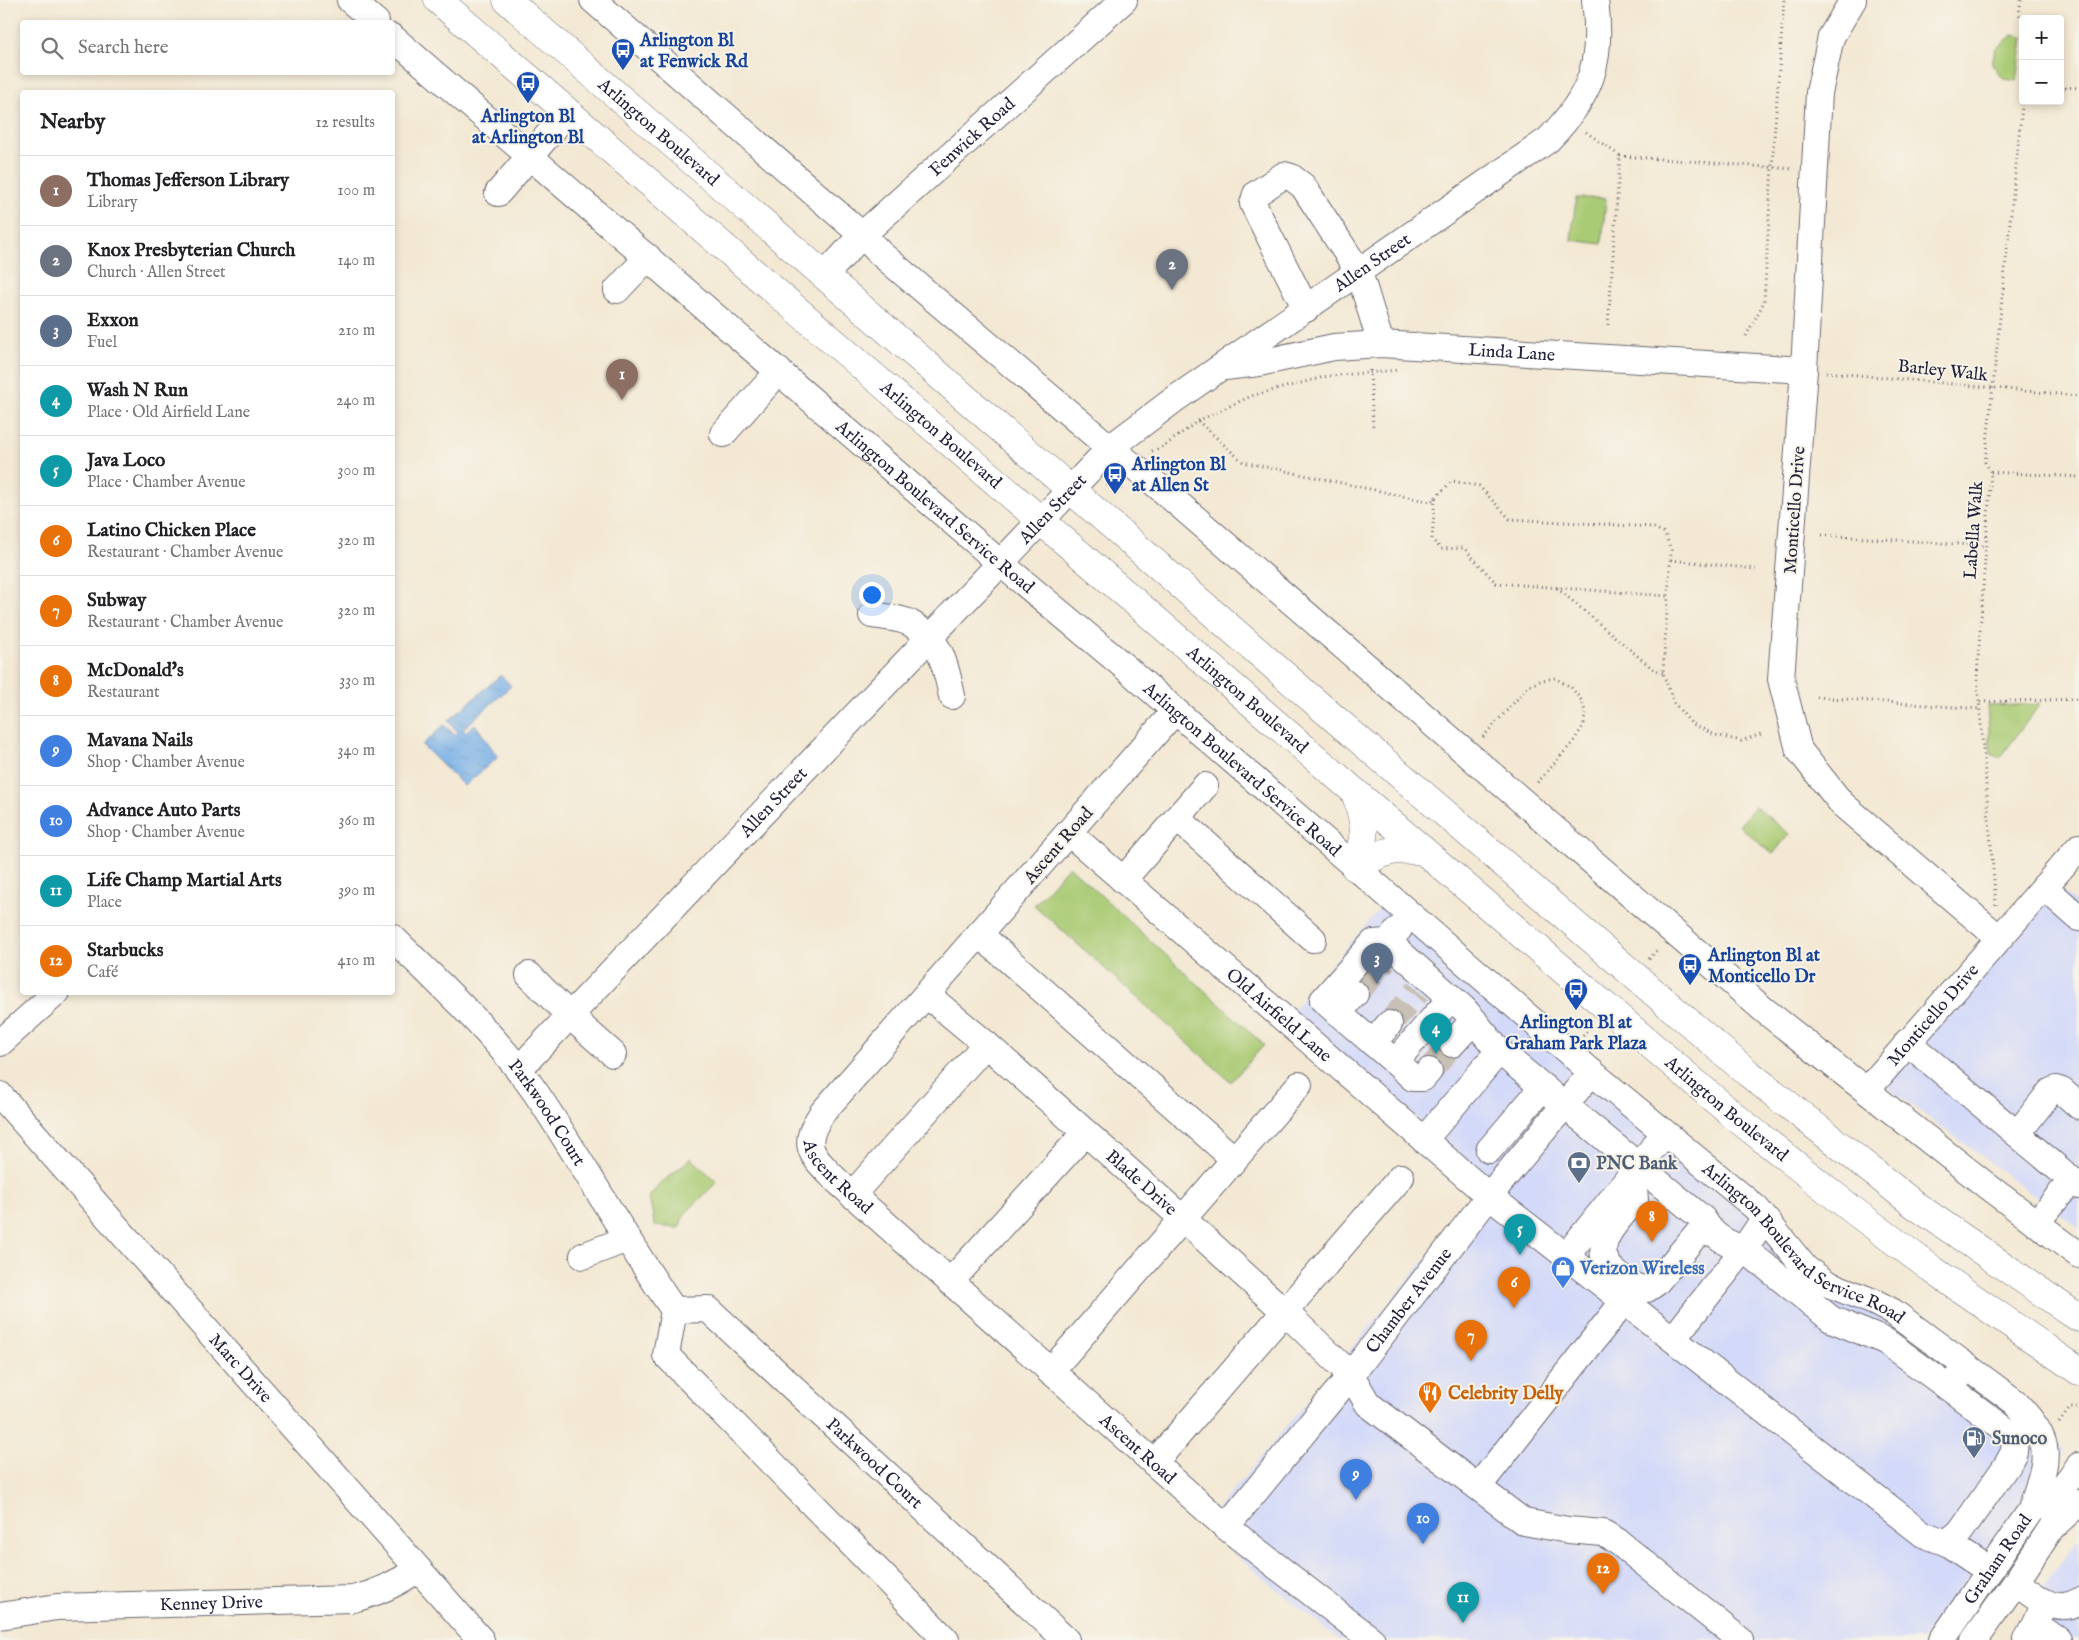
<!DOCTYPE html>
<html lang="en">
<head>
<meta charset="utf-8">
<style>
  body { margin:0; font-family:"IM FELL English",serif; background:#f2f2f2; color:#202124 }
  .controls { position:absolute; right:15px; top:15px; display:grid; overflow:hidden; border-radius:5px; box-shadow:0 2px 8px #0003 }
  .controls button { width:45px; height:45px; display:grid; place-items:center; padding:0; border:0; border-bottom:1px solid #e0e0e0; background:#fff; color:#202124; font:25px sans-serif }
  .you { position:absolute; left:871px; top:594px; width:18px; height:18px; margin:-12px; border:4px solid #fff; border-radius:50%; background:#1a73e8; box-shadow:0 0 0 8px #1a73e833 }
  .badge { display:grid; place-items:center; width:32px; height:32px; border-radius:50%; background:#1f6fb2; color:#fff; font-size:16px; font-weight:700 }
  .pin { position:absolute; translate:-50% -41px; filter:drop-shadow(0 1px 2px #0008) }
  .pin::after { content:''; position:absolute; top:26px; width:18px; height:15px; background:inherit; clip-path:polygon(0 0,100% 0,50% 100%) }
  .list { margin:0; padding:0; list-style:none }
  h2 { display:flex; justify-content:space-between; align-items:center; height:65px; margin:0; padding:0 20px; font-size:21px }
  h2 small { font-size:16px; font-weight:400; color:#757577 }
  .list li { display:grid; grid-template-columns:32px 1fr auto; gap:15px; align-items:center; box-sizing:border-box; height:70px; padding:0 20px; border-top:1px solid #e0e0e0 }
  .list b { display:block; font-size:19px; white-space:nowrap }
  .list p { margin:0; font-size:16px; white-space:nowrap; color:#757577 }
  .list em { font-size:16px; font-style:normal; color:#757577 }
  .icon { flex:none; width:28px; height:28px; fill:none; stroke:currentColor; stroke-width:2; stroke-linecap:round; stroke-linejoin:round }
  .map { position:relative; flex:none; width:2079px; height:1640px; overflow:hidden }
  .search { position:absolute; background:#fff; box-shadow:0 2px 8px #0003; left:20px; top:20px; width:375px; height:55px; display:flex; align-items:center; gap:12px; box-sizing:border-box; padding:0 18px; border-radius:5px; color:#757577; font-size:19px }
  .panel { position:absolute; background:#fff; box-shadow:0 2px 8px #0003; left:20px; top:90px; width:375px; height:905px; border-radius:5px }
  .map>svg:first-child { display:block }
  .built { fill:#d3d9f9 }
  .green { fill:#aacb74; stroke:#667658 }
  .water { fill:url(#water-ripples); stroke:#4c6890 }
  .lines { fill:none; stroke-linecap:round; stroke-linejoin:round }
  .minor-tunnel { stroke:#c9c0b5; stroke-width:26; stroke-dasharray:26 13; stroke-linecap:butt }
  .minor-casing { stroke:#6b6770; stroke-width:28 }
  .highway-casing { stroke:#6b6770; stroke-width:29 }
  .path { stroke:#6b6770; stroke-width:3; stroke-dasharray:1 4; stroke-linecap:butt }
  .minor { stroke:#fff; stroke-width:26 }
  .highway { stroke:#fff; stroke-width:28 }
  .labels { text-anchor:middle; stroke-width:4; stroke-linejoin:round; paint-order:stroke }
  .transit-label { font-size:18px; font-weight:bold; fill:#164399; stroke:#f7f3e8; text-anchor:start }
  .street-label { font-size:18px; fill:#22223b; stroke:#f7f3e8 }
  .service-label { font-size:18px; font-weight:bold; fill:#4e5e75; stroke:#f7f3e8; text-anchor:start }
  .shop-label { font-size:18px; font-weight:bold; fill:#366cbe; stroke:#f7f3e8; text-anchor:start }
  .food-label { font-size:18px; font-weight:bold; fill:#c56008; stroke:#f7f3e8; text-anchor:start }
</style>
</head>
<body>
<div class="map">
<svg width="2079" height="1640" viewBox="0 0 2079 1640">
  <defs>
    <pattern id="water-ripples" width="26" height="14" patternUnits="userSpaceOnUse" patternTransform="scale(1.25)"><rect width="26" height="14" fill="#77afe6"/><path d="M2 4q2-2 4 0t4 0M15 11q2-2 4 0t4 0" fill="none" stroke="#618ebc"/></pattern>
  </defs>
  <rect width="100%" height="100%" fill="#f7f3e8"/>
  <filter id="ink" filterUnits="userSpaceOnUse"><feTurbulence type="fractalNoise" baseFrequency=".02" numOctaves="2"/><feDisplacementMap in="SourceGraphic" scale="10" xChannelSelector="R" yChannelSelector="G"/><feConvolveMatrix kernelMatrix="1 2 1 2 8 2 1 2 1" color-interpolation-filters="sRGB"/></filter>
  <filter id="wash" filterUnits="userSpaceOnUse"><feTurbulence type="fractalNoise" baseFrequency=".0096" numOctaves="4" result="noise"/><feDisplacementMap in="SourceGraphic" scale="20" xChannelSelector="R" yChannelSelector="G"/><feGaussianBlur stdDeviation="1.12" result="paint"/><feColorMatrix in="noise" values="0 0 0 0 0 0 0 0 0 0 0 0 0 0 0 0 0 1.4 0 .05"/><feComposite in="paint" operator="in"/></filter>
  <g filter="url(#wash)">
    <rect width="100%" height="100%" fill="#f3e8d3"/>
    <g class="built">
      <path d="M 2050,880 L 2079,906 L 2079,1228 L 1875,1078 Z"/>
      <path d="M 1382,906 L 1883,1316 L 2066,1450 L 1921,1640 L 1339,1640 L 1202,1528 L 1491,1180 L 1291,1012 Z"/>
      <path d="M 2079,1537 L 2079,1640 L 2007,1640 Z"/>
    </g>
    <g class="green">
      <path d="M 2013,35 L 2023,37 L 2017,81 L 2004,79 L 1992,64 L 1995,49 Z"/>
      <path d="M 1576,198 L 1606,198 L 1602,244 L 1571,240 Z"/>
      <path d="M 2040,704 L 2000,758 L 1991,754 L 1987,706 Z"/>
      <path d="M 1755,806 L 1789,834 L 1773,854 L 1739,826 Z"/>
      <path d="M 1069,866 L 1264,1045 L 1231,1082 L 1034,905 Z"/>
      <path d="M 691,1158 L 717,1182 L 684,1215 L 679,1228 L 655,1226 L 649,1197 L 659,1185 Z"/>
    </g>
    <path class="water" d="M 501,675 L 511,686 L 463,729 L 466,732 L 475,724 L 498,757 L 464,786 L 422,745 L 444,725 L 455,735 L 458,732 L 448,721 Z"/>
  </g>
  <g filter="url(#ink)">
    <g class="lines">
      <g class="minor-tunnel">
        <path d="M 1355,994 L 1384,961"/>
        <path d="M 1389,1024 L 1418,991"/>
        <path d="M 1429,1071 L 1452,1044"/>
      </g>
      <g class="minor-casing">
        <g id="minor">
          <path d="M 350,0 L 376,22"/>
          <path d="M 593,0 L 862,235 L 881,254 L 1110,448 L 1145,475 L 1764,1010 L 1987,1186 L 2079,1255"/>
          <path d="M 1853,0 L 1831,37 L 1819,93 L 1804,370 L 1781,679 L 1799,750 L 1842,804 L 1999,938"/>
          <path id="s1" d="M 392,37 L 999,562 L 1126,668 L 1595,1075 L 1756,1208 L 1806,1269 L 1828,1284 L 1874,1302 L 1893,1312 L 2015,1402 C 2057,1446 2047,1457 2031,1510"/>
          <path d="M 498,193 L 568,112"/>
          <path id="s2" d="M 825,275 L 862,235 L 1124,0"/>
          <path d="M 617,290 L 648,257"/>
          <path d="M 1306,309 L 1253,204 L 1256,194 L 1284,175 L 1291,177 L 1303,186 L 1359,272 L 1381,344"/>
          <path id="s3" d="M 1225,367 L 1259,363 L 1334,347 L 1381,344 L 1804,370"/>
          <path d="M 723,434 L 779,371"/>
          <path d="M 872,615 C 883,617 900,618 910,623 C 942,641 945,664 952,696"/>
          <path id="s4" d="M 1175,711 L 823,1112 C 800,1145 810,1154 835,1179 L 1226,1527 L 1372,1640"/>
          <path d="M 1177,818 L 1313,939"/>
          <path id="s5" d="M 1069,833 L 1489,1196 L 1923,1534 L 1947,1543 L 1989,1571"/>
          <path d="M 1123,880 L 1205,786"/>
          <path d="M 2044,887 L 2079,918"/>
          <path d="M 1399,929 L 1388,942 L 1373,943 L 1323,1000 L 1395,1062 L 1451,998"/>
          <path d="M 979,934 L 1234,1159"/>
          <path id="s6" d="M 392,937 C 442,987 496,1035 536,1093 C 584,1164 625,1240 674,1310 L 666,1355 L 946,1640"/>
          <path d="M 1388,942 L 1464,1009 L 1499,1051 L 1703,1219 C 1713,1236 1725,1243 1744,1249 L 1764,1219"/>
          <path d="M 529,975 L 570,1016 L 613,1054"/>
          <path id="s7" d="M 927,995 L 986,1044 L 1183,1219 L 1284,1311 L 1351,1375 L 1368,1404 L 1524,1522 L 1568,1530 L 1603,1533 L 1617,1541 L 1740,1640"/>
          <path d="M 1338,1013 L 1355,994"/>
          <path d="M 1907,1042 L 2079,1186"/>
          <path d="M 0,1043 L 57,992"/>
          <path d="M 1373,1043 L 1389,1024"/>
          <path d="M 1452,1044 L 1474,1020"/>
          <path d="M 1395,1062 L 1413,1078 L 1423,1078 L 1429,1071"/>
          <path id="s8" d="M 518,1070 L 1110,448 L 1175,399 L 1548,140 C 1592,95 1603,62 1595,0"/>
          <path id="s9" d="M 1867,1090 L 2079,847"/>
          <path id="s10" d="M 0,1095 L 481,1640"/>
          <path d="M 2018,1133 L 2050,1092 L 2056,1089 L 2062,1091 L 2079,1106"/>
          <path d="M 1424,1140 L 1499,1051"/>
          <path d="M 1489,1150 L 1543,1087"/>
          <path d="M 1633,1174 L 1635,1200 C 1617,1222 1585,1248 1617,1274 C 1628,1282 1632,1288 1647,1289 L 1656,1283 L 1695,1236 L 1710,1231"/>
          <path d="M 852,1195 L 986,1044"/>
          <path d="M 2036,1223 L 2072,1180"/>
          <path d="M 583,1256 L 627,1239"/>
          <path d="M 1566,1256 L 1664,1134"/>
          <path d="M 950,1282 L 1085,1133"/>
          <path id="s11" d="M 674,1310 L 708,1309 L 1066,1640"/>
          <path d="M 1673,1339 L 1744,1249 L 1831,1319 L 1885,1341 L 1949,1388 L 1968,1367"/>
          <path d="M 1050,1372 L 1299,1085"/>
          <path d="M 1949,1388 L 2015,1437 L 2025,1425"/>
          <path d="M 1154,1463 L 1401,1177"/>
          <path d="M 1478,1487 L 1624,1301"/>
          <path id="s12" d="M 1226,1527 L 1351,1375 L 1489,1196 L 1592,1072"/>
          <path d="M 1947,1543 L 1960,1532 L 2007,1465 L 2014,1452 L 2015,1437"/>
          <path d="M 2016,1582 C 2036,1596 2054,1616 2079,1601"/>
          <path id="s13" d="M 0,1616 L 57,1607 L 353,1599 C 378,1593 397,1584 418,1569"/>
          <path d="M 2035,1624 L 2058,1640"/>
          <path id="s14" d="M 1942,1640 L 2031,1510 L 2056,1496 L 2079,1466"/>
          <path d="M 1974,1640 L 2016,1582 L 2052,1527 L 2079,1503"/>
          <path d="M 2027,1640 L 2045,1603"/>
        </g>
      </g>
      <g class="highway-casing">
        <g id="highway">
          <path id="s15" d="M 438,0 L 1355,792 L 1734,1116 L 1854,1211 L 1933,1270 L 2079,1371"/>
          <path id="s16" d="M 507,0 L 1328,713 L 1748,1073 L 1915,1205 L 2079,1318"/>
          <path d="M 1355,867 C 1367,833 1366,825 1355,792"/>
          <path d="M 1355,867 C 1384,852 1390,847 1424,851"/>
        </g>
      </g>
      <g class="path">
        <path d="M 2021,0 L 2019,14 L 2023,20"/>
        <path d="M 2060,87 L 2079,88"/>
        <path d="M 1586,132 L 1620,156 L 1608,326"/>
        <path d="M 1620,156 L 1794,169"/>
        <path d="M 1746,336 L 1764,302 L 1772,167 L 1784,0"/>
        <path d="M 1370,370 L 1373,428"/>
        <path d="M 1826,372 L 2079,396"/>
        <path d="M 1198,421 L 1251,396 L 1328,376 L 1399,370"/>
        <path d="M 1152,451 L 1163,447 L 1198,421 L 1243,462 L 1431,502 L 1452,481 L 1479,486 L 1510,519 L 1652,527 L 1665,533 L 1671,550 L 1663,673 L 1674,703 L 1691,723 L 1715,735 L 1741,741 L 1764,733"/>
        <path d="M 1991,472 L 2079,477"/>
        <path d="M 1107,484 L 1120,489 L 1124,486"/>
        <path d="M 1435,498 L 1432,539 L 1441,549 L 1464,548 L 1496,583 L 1668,596"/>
        <path d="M 1822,535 L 1986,546"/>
        <path d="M 1671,560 L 1756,569"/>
        <path d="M 1557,588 L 1653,669 L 1663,673"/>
        <path d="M 1817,697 L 1981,709"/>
        <path d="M 1980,702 L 2079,699"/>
        <path d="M 1483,737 L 1529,686 L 1542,680 L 1555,678 L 1571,687 L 1582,701 L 1585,711 L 1584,725 L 1573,742 L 1537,783"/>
        <path d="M 1996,905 L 1977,676 L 1991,472 L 1985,462 L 2023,97"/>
        <path d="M 1649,959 L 1658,949"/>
        <path d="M 1583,1036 L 1592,1026"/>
        <path d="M 2059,1423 L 2070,1408 L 2077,1408"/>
      </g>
      <use href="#minor" class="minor"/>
      <use href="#highway" class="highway"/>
    </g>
  </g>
  <defs>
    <g id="bus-pin" transform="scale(1.25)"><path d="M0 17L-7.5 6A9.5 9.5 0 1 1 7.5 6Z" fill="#1a4fb4" stroke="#f7f3e8"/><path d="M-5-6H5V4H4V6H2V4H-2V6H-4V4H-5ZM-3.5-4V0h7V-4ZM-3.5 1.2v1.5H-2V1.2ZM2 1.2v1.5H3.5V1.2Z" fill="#fff"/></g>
    <g id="bank-pin" transform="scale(1.25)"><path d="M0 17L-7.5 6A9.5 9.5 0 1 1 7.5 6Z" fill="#5c6f8a" stroke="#f7f3e8"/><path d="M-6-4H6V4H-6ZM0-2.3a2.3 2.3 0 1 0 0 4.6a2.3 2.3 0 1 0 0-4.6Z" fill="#fff"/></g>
    <g id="shop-pin" transform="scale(1.25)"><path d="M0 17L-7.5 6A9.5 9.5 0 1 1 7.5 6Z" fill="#3f7fe0" stroke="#f7f3e8"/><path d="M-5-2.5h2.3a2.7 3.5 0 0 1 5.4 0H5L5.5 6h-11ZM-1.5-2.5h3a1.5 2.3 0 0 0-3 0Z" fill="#fff"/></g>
    <g id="restaurant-pin" transform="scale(1.25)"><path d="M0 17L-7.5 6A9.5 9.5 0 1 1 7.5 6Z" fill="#e8710a" stroke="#f7f3e8"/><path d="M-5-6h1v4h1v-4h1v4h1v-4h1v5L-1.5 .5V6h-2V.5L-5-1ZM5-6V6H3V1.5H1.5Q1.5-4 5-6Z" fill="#fff"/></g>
    <g id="fuel-pin" transform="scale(1.25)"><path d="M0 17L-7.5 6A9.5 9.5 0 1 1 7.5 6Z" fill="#5c6f8a" stroke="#f7f3e8"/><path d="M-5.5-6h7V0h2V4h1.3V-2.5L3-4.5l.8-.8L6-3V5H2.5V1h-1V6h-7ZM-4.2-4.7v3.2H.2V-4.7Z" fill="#fff"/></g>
  </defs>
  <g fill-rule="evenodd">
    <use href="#bus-pin" x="623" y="50"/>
    <use href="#bus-pin" x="528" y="83"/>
    <use href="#bus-pin" x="1115" y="474"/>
    <use href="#bus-pin" x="1690" y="965"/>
    <use href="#bus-pin" x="1576" y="990"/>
    <use href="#bank-pin" x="1579" y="1163"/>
    <use href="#shop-pin" x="1563" y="1268"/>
    <use href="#restaurant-pin" x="1430" y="1393"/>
    <use href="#fuel-pin" x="1974" y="1438"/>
  </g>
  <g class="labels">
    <g class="transit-label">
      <text x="640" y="46">Arlington Bl<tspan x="640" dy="21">at Fenwick Rd</tspan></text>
      <text x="528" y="122" text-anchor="middle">Arlington Bl<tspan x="528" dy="21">at Arlington Bl</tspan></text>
      <text x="1132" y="470">Arlington Bl<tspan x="1132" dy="21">at Allen St</tspan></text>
      <text x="1708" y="961">Arlington Bl at<tspan x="1708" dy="21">Monticello Dr</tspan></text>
      <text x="1576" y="1028" text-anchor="middle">Arlington Bl at<tspan x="1576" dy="21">Graham Park Plaza</tspan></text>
    </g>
    <g class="street-label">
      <text dy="6" stroke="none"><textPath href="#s16" startOffset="201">Arlington Boulevard</textPath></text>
      <text dy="6" stroke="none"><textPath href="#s2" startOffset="202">Fenwick Road</textPath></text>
      <text dy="6" stroke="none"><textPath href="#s8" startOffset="1180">Allen Street</textPath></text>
      <text dy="6" stroke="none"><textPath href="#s3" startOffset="289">Linda Lane</textPath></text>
      <text transform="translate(1943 370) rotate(6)" y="6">Barley Walk</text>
      <text dy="6" stroke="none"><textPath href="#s15" startOffset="665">Arlington Boulevard</textPath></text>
      <text dy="6" stroke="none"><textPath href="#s1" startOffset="718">Arlington Boulevard Service Road</textPath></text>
      <text dy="6" stroke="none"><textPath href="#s8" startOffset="775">Allen Street</textPath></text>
      <text transform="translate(1794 510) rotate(-86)" y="6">Monticello Drive</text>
      <text transform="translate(1973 530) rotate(-86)" y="6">Labella Walk</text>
      <text dy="6" stroke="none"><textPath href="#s15" startOffset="1070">Arlington Boulevard</textPath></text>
      <text dy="6" stroke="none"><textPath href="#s1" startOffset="1122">Arlington Boulevard Service Road</textPath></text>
      <text dy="6" stroke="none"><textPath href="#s8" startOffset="370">Allen Street</textPath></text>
      <text transform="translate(1058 845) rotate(-49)" y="6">Ascent Road</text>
      <text dy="6" stroke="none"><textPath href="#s9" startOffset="100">Monticello Drive</textPath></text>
      <text dy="6" stroke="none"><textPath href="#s5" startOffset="278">Old Airfield Lane</textPath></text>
      <text dy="6" stroke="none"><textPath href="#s15" startOffset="1700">Arlington Boulevard</textPath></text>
      <text dy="6" stroke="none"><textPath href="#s6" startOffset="235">Parkwood Court</textPath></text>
      <text dy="6" stroke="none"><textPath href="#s4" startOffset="612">Ascent Road</textPath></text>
      <text dy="6" stroke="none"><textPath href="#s7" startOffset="285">Blade Drive</textPath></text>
      <text dy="6" stroke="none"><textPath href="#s1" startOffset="1859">Arlington Boulevard Service Road</textPath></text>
      <text dy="6" stroke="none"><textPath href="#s12" startOffset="291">Chamber Avenue</textPath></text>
      <text dy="6" stroke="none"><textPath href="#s10" startOffset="364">Marc Drive</textPath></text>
      <text dy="6" stroke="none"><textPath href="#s4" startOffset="1018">Ascent Road</textPath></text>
      <text dy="6" stroke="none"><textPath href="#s11" startOffset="261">Parkwood Court</textPath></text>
      <text dy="6" stroke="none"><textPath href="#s14" startOffset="98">Graham Road</textPath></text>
      <text dy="6" stroke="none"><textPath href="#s13" startOffset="212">Kenney Drive</textPath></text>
    </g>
    <g class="service-label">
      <text x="1596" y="1169">PNC Bank</text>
      <text x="1992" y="1444">Sunoco</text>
    </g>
    <g class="shop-label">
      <text x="1580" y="1274">Verizon Wireless</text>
    </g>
    <g class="food-label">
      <text x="1448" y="1399">Celebrity Delly</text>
    </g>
  </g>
</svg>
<div class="controls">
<button>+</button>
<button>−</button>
</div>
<div class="you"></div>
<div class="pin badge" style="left:622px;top:400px;background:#8d6e63">1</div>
<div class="pin badge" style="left:1172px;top:290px;background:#6b7280">2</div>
<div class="pin badge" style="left:1377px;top:984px;background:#5c6f8a">3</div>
<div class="pin badge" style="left:1436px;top:1054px;background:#0f9aa8">4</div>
<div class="pin badge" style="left:1520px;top:1255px;background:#0f9aa8">5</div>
<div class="pin badge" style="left:1514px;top:1308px;background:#e8710a">6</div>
<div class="pin badge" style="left:1471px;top:1361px;background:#e8710a">7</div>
<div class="pin badge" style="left:1652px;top:1242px;background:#e8710a">8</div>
<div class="pin badge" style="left:1356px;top:1500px;background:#3f7fe0">9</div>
<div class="pin badge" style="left:1423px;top:1544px;background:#3f7fe0">10</div>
<div class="pin badge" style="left:1463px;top:1623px;background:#0f9aa8">11</div>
<div class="pin badge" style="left:1603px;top:1594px;background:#e8710a">12</div>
<div class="search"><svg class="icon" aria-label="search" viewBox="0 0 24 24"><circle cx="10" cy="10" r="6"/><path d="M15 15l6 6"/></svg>Search here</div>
<section class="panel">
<h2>Nearby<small>12 results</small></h2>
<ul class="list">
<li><span class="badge" style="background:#8d6e63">1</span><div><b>Thomas Jefferson Library</b><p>Library</p></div><em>100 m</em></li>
<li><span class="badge" style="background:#6b7280">2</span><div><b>Knox Presbyterian Church</b><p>Church · Allen Street</p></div><em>140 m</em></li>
<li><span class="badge" style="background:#5c6f8a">3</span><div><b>Exxon</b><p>Fuel</p></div><em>210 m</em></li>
<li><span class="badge" style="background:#0f9aa8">4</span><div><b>Wash N Run</b><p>Place · Old Airfield Lane</p></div><em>240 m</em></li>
<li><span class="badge" style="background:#0f9aa8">5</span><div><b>Java Loco</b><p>Place · Chamber Avenue</p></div><em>300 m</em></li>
<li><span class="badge" style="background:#e8710a">6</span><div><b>Latino Chicken Place</b><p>Restaurant · Chamber Avenue</p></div><em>320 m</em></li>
<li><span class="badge" style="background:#e8710a">7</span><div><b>Subway</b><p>Restaurant · Chamber Avenue</p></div><em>320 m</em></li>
<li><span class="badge" style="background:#e8710a">8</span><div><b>McDonald's</b><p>Restaurant</p></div><em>330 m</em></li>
<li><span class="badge" style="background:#3f7fe0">9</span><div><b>Mavana Nails</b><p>Shop · Chamber Avenue</p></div><em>340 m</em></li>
<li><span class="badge" style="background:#3f7fe0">10</span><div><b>Advance Auto Parts</b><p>Shop · Chamber Avenue</p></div><em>360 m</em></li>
<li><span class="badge" style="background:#0f9aa8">11</span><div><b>Life Champ Martial Arts</b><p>Place</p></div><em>390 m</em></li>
<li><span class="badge" style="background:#e8710a">12</span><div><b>Starbucks</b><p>Café</p></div><em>410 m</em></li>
</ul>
</section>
</div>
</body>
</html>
